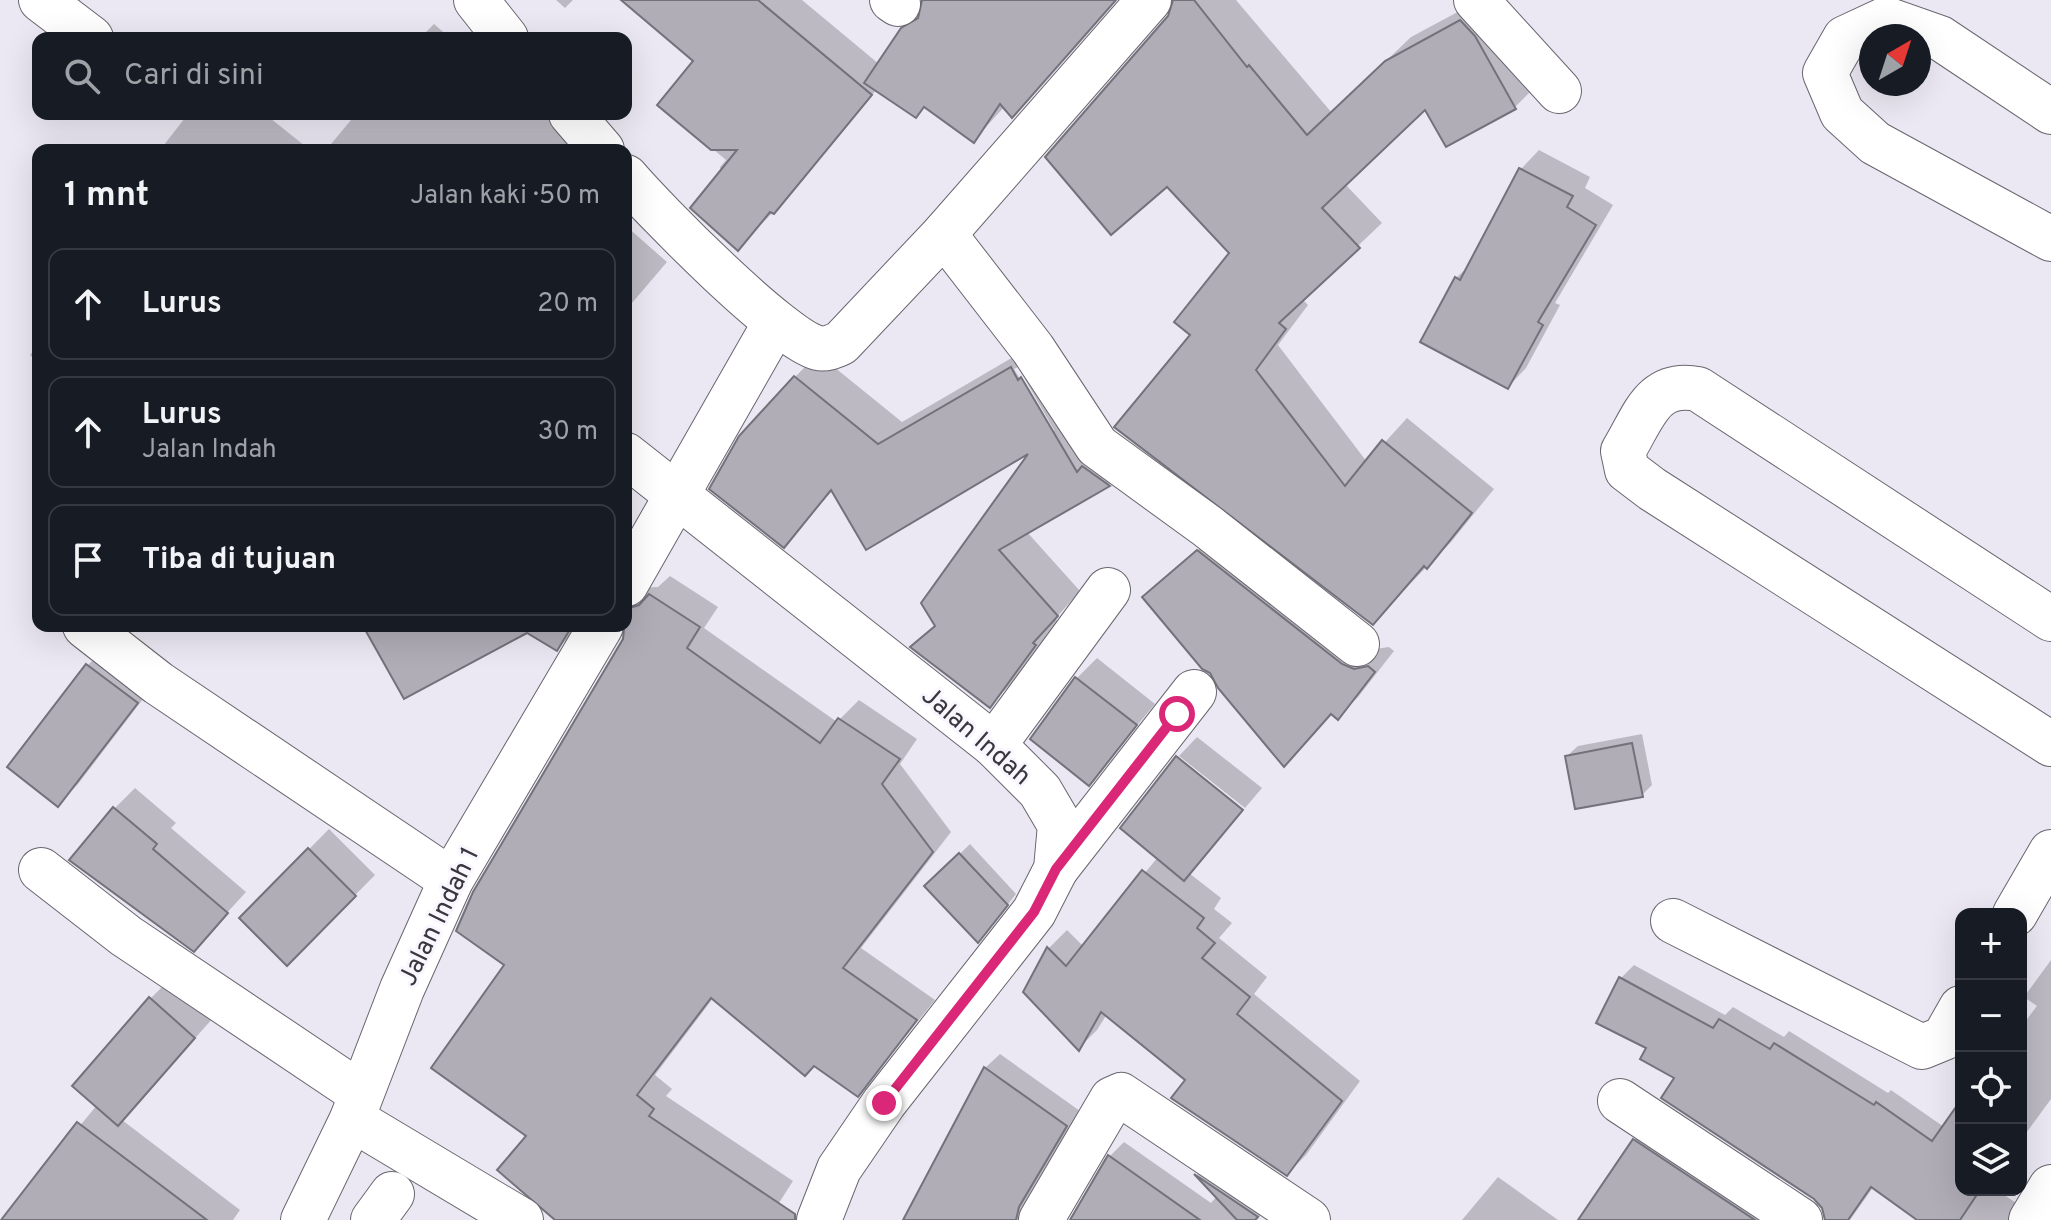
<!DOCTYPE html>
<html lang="id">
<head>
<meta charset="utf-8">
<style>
  body { margin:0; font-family:Overpass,sans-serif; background:#20242c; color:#f1f3f6 }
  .controls { position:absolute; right:24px; bottom:24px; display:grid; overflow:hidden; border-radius:16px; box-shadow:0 8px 32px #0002 }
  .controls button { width:72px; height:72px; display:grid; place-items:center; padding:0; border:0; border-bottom:2px solid #363941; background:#171b24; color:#f1f3f6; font:40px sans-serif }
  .compass { position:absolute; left:1859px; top:24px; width:72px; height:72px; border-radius:50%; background:#171b24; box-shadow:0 8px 32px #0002; rotate:39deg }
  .stop { position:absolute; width:24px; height:24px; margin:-18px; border:6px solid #db2777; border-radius:50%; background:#fff }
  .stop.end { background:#db2777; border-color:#fff; box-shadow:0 2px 8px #0008 }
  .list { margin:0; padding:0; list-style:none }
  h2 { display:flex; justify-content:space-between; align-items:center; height:104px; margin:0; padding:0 32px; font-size:34px }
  h2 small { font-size:26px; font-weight:400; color:#9ea1a6 }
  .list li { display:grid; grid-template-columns:52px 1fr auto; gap:24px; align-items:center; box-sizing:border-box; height:112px; margin:0 16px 16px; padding:0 16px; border:2px solid #363941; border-radius:16px }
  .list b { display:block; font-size:30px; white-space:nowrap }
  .list p { margin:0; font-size:26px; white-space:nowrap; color:#9ea1a6 }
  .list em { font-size:26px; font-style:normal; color:#9ea1a6 }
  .icon { flex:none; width:44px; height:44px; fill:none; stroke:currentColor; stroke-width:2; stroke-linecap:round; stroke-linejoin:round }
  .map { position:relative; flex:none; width:2051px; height:1220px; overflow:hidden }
  .search { position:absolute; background:#171b24; box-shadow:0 8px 32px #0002; left:32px; top:32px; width:600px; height:88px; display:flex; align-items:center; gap:20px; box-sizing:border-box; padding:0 28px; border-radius:16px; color:#9ea1a6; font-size:30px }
  .panel { position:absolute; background:#171b24; box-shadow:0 8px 32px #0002; left:32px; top:144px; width:600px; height:488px; border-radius:16px }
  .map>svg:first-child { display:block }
  .shadow { fill:#0003; fill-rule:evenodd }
  .building { fill:#b0adb7; stroke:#73717a; stroke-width:2 }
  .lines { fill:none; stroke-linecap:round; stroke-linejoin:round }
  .minor-casing { stroke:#68666f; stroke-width:46 }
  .minor { stroke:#fff; stroke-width:44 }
  .route { stroke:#db2777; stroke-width:10 }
  .labels { text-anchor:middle; stroke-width:6; stroke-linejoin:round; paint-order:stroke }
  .street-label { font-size:26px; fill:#38373c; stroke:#f9f6ff }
</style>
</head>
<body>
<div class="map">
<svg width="2051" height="1220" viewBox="0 0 2051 1220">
  <rect width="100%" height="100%" fill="#ece8f3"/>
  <g class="shadow">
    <path d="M 556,0 L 573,0 L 565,8 Z"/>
    <path d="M 624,0 L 802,0 L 879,64 L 902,30 L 922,10 L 923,0 L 1116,0 L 1012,115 L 1005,106 L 974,140 L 925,106 L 916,116 L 877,89 L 793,191 L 738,249 L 720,167 L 726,160 L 660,105 L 696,61 Z"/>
    <path d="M 1175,0 L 1236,0 L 1332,113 L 1411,37 L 1480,0 L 1538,84 L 1515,107 L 1426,107 L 1345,184 L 1382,223 L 1302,299 L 1308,305 L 1278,345 L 1367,462 L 1407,418 L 1494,489 L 1451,542 L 1396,598 L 1193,335 L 1232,253 L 1169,18 Z"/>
    <path d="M 434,24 L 450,38 L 420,38 Z"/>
    <path d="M 188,114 L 265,114 L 310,150 L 160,150 Z"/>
    <path d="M 356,114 L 571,114 L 609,150 L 326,150 Z"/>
    <path d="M 1539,150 L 1590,177 L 1585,188 L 1613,205 L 1555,303 L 1560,305 L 1526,368 L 1508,387 L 1456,278 L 1471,264 L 1521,169 Z"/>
    <path d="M 626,226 L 667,262 L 626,310 Z"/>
    <path d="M 38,345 L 38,362 L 30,355 Z"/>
    <path d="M 1034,345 L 1131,462 L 1108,485 L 1027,532 L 1080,591 L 1055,619 L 1058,621 L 1013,682 L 990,705 L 914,647 L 936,625 L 1035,447 L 833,490 L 784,545 L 795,377 L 818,354 L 902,422 ZM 1018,367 L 1054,430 L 1052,433 L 1014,369 Z"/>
    <path d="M 1219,531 L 1375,649 L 1389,647 L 1394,651 L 1358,697 L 1338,717 L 1332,713 L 1285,764 L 1211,671 L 1145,597 Z"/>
    <path d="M 670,576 L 718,607 L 704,628 L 837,722 L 859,700 L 917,739 L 900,764 L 951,832 L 861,948 L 935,1000 L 858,1095 L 714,997 L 655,1075 L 672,1089 L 666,1096 L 793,1181 L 768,1220 L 558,1220 L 529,1136 L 507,965 L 625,639 L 626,599 L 637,588 L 658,587 Z"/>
    <path d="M 365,626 L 580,626 L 557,649 L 528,630 Z"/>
    <path d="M 108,645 L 156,682 L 78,784 L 58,804 L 88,665 Z"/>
    <path d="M 1097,658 L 1155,704 L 1089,783 L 1032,739 L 1077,678 Z"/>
    <path d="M 1642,734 L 1652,785 L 1642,795 L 1567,756 L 1578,746 Z"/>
    <path d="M 1197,737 L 1262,788 L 1245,808 L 1179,756 Z"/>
    <path d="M 1177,759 L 1242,812 L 1189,873 L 1221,898 L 1214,909 L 1232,923 L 1219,938 L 1267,977 L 1254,994 L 1360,1081 L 1306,1155 L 1287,1174 L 1188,1080 L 1107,1014 L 1097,1030 L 1079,1048 L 1026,992 L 1049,948 L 1067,930 L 1084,947 L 1158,857 Z"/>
    <path d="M 135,788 L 176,823 L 171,828 L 246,892 L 194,949 L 115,808 Z"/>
    <path d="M 329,829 L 375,875 L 287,964 L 241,918 Z"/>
    <path d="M 970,844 L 1016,894 L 987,931 L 927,886 Z"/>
    <path d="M 2051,960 L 2051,1099 L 2021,1140 L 2021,1027 L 2037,1006 L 2024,997 Z"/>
    <path d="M 1634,965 L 1725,1015 L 1733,1007 L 1784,1037 L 1789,1031 L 1888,1093 L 1891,1090 L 1944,1127 L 1961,1106 L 1961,1190 L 1997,1190 L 2019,1205 L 2023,1220 L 1921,1220 L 1874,1186 L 1850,1220 L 1827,1220 L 1824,1207 L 1677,1077 L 1649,1047 L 1621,978 Z"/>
    <path d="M 170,979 L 214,1017 L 122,1120 L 240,1210 L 233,1220 L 22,1220 L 10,1211 L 97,1105 L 150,999 Z"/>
    <path d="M 1000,1054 L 1080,1111 L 1036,1220 L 906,1220 L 985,1068 Z"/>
    <path d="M 1647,1127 L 1787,1220 L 1581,1220 L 1634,1141 Z"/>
    <path d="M 1124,1142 L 1211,1203 L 1217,1196 L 1197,1174 L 1210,1161 L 1271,1201 L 1257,1220 L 1072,1220 L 1110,1156 Z"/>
    <path d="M 1498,1177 L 1558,1220 L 1462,1220 Z"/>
  </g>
  <g class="building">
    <path d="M 621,0 L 758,0 L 872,95 L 774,214 L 770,212 L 738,251 L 690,208 L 737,150 L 711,150 L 657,105 L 693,61 Z"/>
    <path d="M 922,0 L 1116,0 L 1012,118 L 1000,104 L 974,143 L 924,107 L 916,118 L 864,83 L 901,28 L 918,18 Z"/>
    <path d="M 1173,0 L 1194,0 L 1247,67 L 1249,65 L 1307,135 L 1385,61 L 1460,20 L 1475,36 L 1516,109 L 1446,147 L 1425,110 L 1322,208 L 1360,248 L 1279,323 L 1286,329 L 1256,370 L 1345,486 L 1382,440 L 1472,513 L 1427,569 L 1424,566 L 1373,625 L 1114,427 L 1190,335 L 1174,322 L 1229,253 L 1167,187 L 1111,235 L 1045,157 L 1168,16 Z"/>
    <path d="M 1519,168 L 1573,196 L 1567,207 L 1596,225 L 1538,322 L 1543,325 L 1508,389 L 1420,342 L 1455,277 L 1460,280 Z"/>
    <path d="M 1011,367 L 1018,380 L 1021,377 L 1077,472 L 1082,466 L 1110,486 L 999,550 L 1058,616 L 1033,643 L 1036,645 L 990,708 L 910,647 L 935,626 L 921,603 L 1028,454 L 866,550 L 831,490 L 784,548 L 709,489 L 739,436 L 794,376 L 878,444 Z"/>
    <path d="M 1197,550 L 1342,664 L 1354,669 L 1368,666 L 1375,672 L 1338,720 L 1331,714 L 1284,767 L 1218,688 L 1210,673 L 1202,669 L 1142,597 Z"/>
    <path d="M 649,594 L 700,627 L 687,648 L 820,743 L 838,718 L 900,759 L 882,784 L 933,852 L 843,968 L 917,1020 L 858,1097 L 814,1066 L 805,1076 L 711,998 L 637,1095 L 654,1109 L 649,1116 L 795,1214 L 795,1220 L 555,1220 L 497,1170 L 526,1136 L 431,1068 L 504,965 L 456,931 L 473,892 L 623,639 L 626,609 L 639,605 Z"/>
    <path d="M 363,626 L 572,626 L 557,651 L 527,633 L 404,699 Z"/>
    <path d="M 86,664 L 138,703 L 58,807 L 7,767 Z"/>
    <path d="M 1075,677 L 1137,725 L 1089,786 L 1030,739 Z"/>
    <path d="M 1632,743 L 1643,797 L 1575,809 L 1565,756 Z"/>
    <path d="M 1176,756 L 1243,810 L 1184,881 L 1120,828 Z"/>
    <path d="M 113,807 L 157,844 L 153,849 L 228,913 L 194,952 L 69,860 Z"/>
    <path d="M 308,848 L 356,896 L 287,966 L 239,918 Z"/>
    <path d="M 959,853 L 1008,905 L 978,943 L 924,886 Z"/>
    <path d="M 1142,870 L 1204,918 L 1197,928 L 1215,943 L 1202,958 L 1250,997 L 1237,1014 L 1342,1101 L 1287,1176 L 1171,1098 L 1185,1080 L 1101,1012 L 1079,1051 L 1023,992 L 1047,947 L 1066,966 Z"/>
    <path d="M 1619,977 L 1713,1028 L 1719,1019 L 1770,1049 L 1774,1043 L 1874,1105 L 1876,1102 L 1932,1141 L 1956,1107 L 1961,1111 L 1961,1190 L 1980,1190 L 1960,1220 L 1917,1220 L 1871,1187 L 1848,1220 L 1825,1220 L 1822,1208 L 1814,1199 L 1661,1098 L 1674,1078 L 1640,1059 L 1646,1048 L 1596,1023 Z"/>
    <path d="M 149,997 L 195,1038 L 118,1126 L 72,1086 Z"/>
    <path d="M 984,1067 L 1067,1126 L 1019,1207 L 1016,1220 L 903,1220 Z"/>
    <path d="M 77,1122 L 207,1220 L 1,1220 Z"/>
    <path d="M 1633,1139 L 1755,1220 L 1578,1220 Z"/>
    <path d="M 1108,1155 L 1200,1220 L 1070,1220 Z"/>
    <path d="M 1194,1174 L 1258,1217 L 1255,1220 L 1237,1220 Z"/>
  </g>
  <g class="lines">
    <g class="minor-casing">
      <g id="minor">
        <path d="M 41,0 L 91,38"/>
        <path d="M 476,0 L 506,38"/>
        <path d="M 892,0 L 898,4"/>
        <path d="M 1476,0 L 1559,91"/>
        <path d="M 2051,112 L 1940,38 L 1886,19 L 1845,38 L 1825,73 L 1842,113 L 1875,143 L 2051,239"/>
        <path d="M 571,114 L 602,150"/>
        <path d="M 626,177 C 654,210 782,340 818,348 C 826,350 834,346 841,343 L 944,234 L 1149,0"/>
        <path d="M 944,234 L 1033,349 L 1097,446 L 1207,526 L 1357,644"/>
        <path d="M 626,455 L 994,745 L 1040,791 L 1060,825 L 1056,869 L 1034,912 L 884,1103 L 839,1169 L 819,1220"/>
        <path d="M 626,584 L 775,323"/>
        <path d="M 2051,619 L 1698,389 C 1652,380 1644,417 1623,451 L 1627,470 L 1652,489 L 2051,744"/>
        <path d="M 85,626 L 158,683 L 451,880"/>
        <path d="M 994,745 L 1108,590"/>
        <path d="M 1056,869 L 1194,692"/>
        <path d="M 41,870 L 126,936 L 360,1093"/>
        <path d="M 2015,914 L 2051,852"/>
        <path d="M 1673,921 L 1922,1047 L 1944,1038 L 1961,1008"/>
        <path d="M 1620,1101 L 1800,1220"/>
        <path d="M 352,1119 L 521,1220"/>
        <path d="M 303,1220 L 352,1119 L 402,989 L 451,880 L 601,626"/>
        <path d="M 373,1220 L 392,1194"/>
        <path d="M 1041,1220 L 1112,1099 L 1121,1095 L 1308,1220"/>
        <path d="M 2031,1220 L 2051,1187"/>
      </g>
    </g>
    <use href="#minor" class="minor"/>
  </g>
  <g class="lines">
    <path class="route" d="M 884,1103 L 1034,912 L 1056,869 L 1177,714"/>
  </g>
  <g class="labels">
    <g class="street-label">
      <text transform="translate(977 735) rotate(41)" y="9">Jalan Indah</text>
      <text transform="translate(438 916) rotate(-64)" y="9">Jalan Indah 1</text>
    </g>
  </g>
</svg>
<div class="controls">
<button>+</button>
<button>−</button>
<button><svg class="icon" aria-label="locate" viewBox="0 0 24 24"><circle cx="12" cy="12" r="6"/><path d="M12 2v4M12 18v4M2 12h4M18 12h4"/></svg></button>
<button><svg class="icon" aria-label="layers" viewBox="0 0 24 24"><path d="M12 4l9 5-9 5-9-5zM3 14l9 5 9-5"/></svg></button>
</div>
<svg class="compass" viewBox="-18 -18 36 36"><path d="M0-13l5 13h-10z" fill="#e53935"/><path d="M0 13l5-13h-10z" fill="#9ea1a6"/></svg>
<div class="stop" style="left:1177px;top:714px"></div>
<div class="stop end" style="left:884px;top:1103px"></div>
<div class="search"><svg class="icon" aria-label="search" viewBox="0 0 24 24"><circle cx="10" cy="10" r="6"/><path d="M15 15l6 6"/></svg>Cari di sini</div>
<section class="panel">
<h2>1 mnt<small>Jalan kaki · 50 m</small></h2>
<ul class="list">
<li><svg class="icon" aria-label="ahead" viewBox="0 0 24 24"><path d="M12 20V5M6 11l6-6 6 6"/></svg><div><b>Lurus</b></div><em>20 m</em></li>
<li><svg class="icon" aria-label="ahead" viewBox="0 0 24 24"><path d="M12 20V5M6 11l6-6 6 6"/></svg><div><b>Lurus</b><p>Jalan Indah</p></div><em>30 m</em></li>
<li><svg class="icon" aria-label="arrive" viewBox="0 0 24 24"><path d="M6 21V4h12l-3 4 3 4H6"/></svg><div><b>Tiba di tujuan</b></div></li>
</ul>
</section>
</div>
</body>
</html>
